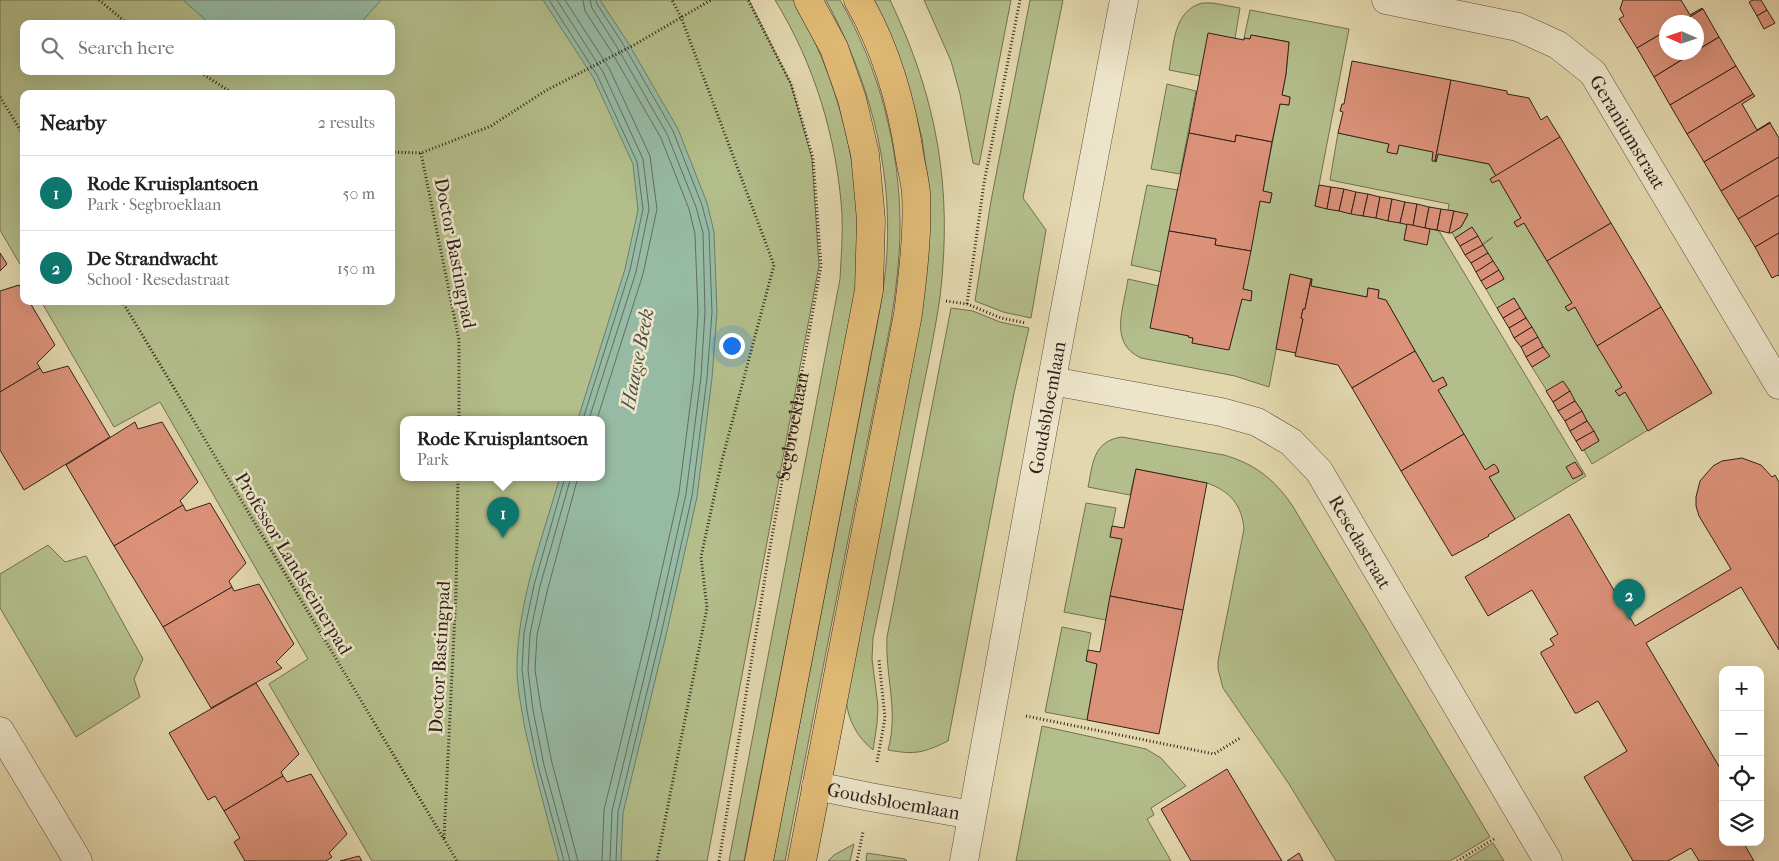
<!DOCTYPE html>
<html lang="en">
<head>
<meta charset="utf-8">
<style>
  body { margin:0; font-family:"IM FELL French Canon",serif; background:#f2f2f2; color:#222 }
  .controls { position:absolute; right:15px; bottom:15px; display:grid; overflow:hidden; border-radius:10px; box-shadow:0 5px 20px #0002 }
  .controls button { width:45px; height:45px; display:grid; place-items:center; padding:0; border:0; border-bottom:1px solid #e0e0e0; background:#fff; color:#222; font:25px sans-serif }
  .compass { position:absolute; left:1659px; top:15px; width:45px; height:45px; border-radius:50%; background:#fff; box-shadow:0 5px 20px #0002; rotate:273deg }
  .you { position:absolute; left:731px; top:345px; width:18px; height:18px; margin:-12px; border:4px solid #fff; border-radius:50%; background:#1a73e8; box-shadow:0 0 0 8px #1a73e833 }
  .badge { display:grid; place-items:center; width:32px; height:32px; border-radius:50%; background:#0f766e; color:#fff; font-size:16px; font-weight:700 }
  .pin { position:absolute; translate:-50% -41px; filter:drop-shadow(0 1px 2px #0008) }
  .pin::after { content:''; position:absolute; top:26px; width:18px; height:15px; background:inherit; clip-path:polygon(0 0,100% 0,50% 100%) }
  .popup { position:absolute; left:400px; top:416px; width:205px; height:65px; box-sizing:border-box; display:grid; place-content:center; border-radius:10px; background:#fff; filter:drop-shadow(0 1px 4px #0005); font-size:16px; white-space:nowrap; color:#767676 }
  .popup b { font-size:19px; color:#222 }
  .popup::after { content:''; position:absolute; left:50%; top:100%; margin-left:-10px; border:10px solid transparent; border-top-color:#fff }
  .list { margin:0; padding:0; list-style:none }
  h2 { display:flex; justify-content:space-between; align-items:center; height:65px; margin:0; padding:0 20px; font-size:21px }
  h2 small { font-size:16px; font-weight:400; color:#767676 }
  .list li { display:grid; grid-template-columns:32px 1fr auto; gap:15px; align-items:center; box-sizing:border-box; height:75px; padding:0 20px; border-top:1px solid #e0e0e0 }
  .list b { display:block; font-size:19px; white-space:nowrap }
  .list p { margin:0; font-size:16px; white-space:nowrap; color:#767676 }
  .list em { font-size:16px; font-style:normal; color:#767676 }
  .icon { flex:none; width:28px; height:28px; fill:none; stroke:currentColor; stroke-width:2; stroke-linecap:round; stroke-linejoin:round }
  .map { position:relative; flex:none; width:1779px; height:861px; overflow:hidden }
  .search { position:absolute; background:#fff; box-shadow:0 5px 20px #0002; left:20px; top:20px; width:375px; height:55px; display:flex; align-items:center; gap:12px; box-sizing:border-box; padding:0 18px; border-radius:10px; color:#767676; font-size:19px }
  .panel { position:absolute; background:#fff; box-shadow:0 5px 20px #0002; left:20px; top:90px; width:375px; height:215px; border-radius:10px }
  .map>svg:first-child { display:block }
  .green { fill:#b3be8a; stroke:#727052; fill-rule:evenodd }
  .water { fill:#96baa4; stroke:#6d7d6d }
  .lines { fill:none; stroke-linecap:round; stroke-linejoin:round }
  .shore { stroke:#636e60; stroke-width:1 }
  .building { fill:#dc9279; stroke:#30211b }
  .minor-casing { stroke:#5d4e40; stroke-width:29 }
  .major-casing { stroke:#30211b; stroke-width:29 }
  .path { stroke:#30211b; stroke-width:3; stroke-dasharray:1 2.5; stroke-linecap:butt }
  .minor { stroke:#ede5ca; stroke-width:28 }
  .major { stroke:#e2bc76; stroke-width:28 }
  .labels { text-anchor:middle; stroke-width:5; stroke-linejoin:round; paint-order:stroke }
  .street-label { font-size:19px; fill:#30211b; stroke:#ede5ca }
  .water-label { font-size:20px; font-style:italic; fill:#4f4f44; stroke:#ede5ca }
</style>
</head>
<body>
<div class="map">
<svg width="1779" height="861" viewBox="0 0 1779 861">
  <rect width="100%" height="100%" fill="#e3d7ad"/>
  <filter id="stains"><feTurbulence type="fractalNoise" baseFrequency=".004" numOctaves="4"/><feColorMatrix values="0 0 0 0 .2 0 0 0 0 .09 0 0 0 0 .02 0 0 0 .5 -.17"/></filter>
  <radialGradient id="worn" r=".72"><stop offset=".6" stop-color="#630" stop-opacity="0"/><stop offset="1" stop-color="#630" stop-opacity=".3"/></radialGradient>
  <g class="green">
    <path d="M 0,0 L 749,0 L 791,84 L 812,159 L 819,266 L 707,861 L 372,861 L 269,684 L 308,659 L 160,402 L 114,427 L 41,301 L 391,301 L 391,94 L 24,94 L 24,271 L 0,230 ZM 24,24 L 391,24 L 391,71 L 24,71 ZM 404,419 L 602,419 L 602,477 L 404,477 Z"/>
    <path d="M 775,0 L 794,0 L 799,9 C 835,78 857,153 858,231 C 858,252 856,272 855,292 L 744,861 L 729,861 L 840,279 C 841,258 843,236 842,214 C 837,139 815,65 775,0 Z"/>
    <path d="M 826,0 L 840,0 C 879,67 900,148 900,226 C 900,258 896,289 891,321 L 785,861 L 773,861 L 873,346 C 879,315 885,284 887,252 C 892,163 868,78 826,0 Z"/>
    <path d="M 872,0 L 890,0 C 937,98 953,188 940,297 C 934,339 924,382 916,423 C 902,495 888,567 873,638 L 872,659 L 878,706 L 877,724 L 873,750 C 857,737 848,720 846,700 L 927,175 L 922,138 L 913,103 Z"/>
    <path d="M 924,0 L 1011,0 L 979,165 L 973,163 L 960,94 L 951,61 Z"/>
    <path d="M 1030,0 L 1063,0 L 1023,198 L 1046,230 L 1031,318 L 1003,312 L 975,301 L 991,201 Z"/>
    <path d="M 1202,3 L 1213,3 L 1240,8 L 1235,38 L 1200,76 L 1169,70 C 1174,45 1173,11 1202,3 Z"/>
    <path d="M 1250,10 L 1349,29 L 1315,206 L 1407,224 L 1404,240 L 1430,229 L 1439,231 L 1586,476 L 1515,519 L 1489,477 L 1499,472 L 1494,464 L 1485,470 L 1438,390 L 1447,385 L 1443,377 L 1433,382 L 1386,300 L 1378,298 L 1379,290 L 1368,288 L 1367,297 L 1311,286 L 1312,279 L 1290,275 L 1269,387 L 1235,376 L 1141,358 C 1108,343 1124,308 1128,279 L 1159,286 L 1151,328 L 1189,336 L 1189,337 L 1193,338 L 1192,343 L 1229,349 L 1242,299 L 1251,296 L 1252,291 L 1243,289 L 1260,201 L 1270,203 L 1272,193 L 1263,191 L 1280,104 L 1289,105 L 1290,97 L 1282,95 L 1286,74 L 1289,42 L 1251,35 L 1250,39 L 1244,38 Z"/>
    <path d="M 1167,84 L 1196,91 L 1180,174 L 1151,169 Z"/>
    <path d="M 1338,133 L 1389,144 L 1387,152 L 1397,154 L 1399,145 L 1433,152 L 1432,160 L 1436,162 L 1438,154 L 1489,164 L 1496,176 L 1490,179 L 1499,180 L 1521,218 L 1514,223 L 1517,227 L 1524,223 L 1572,303 L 1565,307 L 1568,311 L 1575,307 L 1622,387 L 1616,391 L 1619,396 L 1625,392 L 1648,430 L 1592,464 L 1584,450 L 1599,440 L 1563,382 L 1547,391 L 1532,367 L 1549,356 L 1514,298 L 1497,308 L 1486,289 L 1504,279 L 1483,245 L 1493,237 L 1482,244 L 1472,227 L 1455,238 L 1452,232 L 1461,227 L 1468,215 L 1448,210 L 1449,204 L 1330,180 Z"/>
    <path d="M 1147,185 L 1178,190 L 1162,272 L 1131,265 Z"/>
    <path d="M 951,308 L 973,311 L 1000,322 L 1029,328 L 1014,393 L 948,741 C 923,753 915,755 888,750 C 899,710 885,677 887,637 Z"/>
    <path d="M 1122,437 L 1224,455 C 1255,464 1274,479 1292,505 L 1490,837 L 1450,861 L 1336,861 L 1289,784 L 1223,688 L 1218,669 L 1218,661 L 1244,529 C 1242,505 1230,491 1207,483 L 1136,469 L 1130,495 L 1088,487 C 1093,463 1093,441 1122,437 Z"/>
    <path d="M 1086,503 L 1116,508 L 1110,537 L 1122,539 L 1106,620 L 1064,612 Z"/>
    <path d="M 48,545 L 65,562 L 86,556 L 143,659 L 134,679 L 140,697 L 76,737 L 0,608 L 0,574 Z"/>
    <path d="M 1062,627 L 1091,633 L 1086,661 L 1097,664 L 1087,720 L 1045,712 Z"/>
    <path d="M 1042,726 L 1146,749 L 1161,758 L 1186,786 L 1151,808 L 1154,815 L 1147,819 L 1171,861 L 1016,861 Z"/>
    <path d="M 1493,843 L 1504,861 L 1464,861 Z"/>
    <path d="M 854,844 L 850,861 L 828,861 L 834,855 Z"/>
    <path d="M 867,853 L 905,859 L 907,861 L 866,861 Z"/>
  </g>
  <g class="water">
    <path d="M 183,0 L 381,0 L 360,24 L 210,24 Z"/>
    <path d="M 543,0 L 600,0 L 627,41 L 678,129 L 707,203 L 714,232 L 717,312 L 712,378 L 697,497 L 667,631 L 623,813 L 621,861 L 559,861 C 547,817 535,773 525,729 C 522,710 517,688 517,669 C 517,603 542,539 560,477 L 602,477 L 602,419 L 578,419 L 625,269 L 638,210 L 633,164 L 593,77 Z"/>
  </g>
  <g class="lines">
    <g class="shore">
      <path d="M 549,0 L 597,75 L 637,162 L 643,209 L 630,270 L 583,419"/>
      <path d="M 557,0 L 603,72 L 643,159 L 649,209 L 636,272 L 589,419"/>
      <path d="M 565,0 L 609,68 L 650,156 L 657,209 L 643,274 L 597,419"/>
      <path d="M 583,0 L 585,11 L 611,51 L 661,138 L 689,209 L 695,234 L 698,312 L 694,376 L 679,493 L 649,627 L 604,810 L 602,861"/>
      <path d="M 590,0 L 592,8 L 617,47 L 667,134 L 696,207 L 703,233 L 705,312 L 701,377 L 686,494 L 656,628 L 612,811 L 610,861"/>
      <path d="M 596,0 L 597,4 L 623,44 L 673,131 L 702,205 L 709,232 L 712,312 L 707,378 L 692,496 L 662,630 L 618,812 L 616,861"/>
      <path d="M 564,861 L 538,766 L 527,711 L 522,670 L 524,633 L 534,585 L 565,477"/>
      <path d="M 570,861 L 544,765 L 533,710 L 528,670 L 530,634 L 540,586 L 571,477"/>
      <path d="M 578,861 L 552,763 L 541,708 L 535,670 L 537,635 L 548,588 L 578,477"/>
    </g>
  </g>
  <g class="building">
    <path d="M 1623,0 L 1681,0 L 1690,15 L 1702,8 L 1703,9 L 1681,22 L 1666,22 L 1666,31 L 1637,48 L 1619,19 L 1624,16 L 1620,9 Z"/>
    <path d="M 1753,0 L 1761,0 L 1767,10 L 1757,16 L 1749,2 Z"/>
    <path d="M 1703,9 L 1719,37 L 1696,51 L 1696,22 L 1681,22 Z"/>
    <path d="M 1767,10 L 1775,23 L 1764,29 L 1757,16 Z"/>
    <path d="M 1666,31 L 1666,52 L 1694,52 L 1654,77 L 1637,48 Z"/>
    <path d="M 1208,33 L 1244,40 L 1244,38 L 1250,39 L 1251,35 L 1289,42 L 1286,74 L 1282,95 L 1290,97 L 1289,105 L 1280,104 L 1272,142 L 1236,135 L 1235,142 L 1189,133 Z"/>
    <path d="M 1719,37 L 1736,66 L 1670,105 L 1654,77 Z"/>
    <path d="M 1352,61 L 1451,80 L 1435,161 L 1432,161 L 1433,152 L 1399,145 L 1397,154 L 1391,153 L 1387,152 L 1389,144 L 1338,133 L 1343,112 L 1340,111 L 1342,104 L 1344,104 Z"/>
    <path d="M 1736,66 L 1753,94 L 1687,134 L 1670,105 Z"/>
    <path d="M 1451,80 L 1507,91 L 1507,94 L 1529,98 L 1541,120 L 1547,116 L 1560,137 L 1496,176 L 1489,164 L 1438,154 L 1436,162 L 1435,161 Z"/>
    <path d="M 1753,94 L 1755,96 L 1742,104 L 1757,130 L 1770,122 L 1770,123 L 1704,162 L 1687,134 Z"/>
    <path d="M 1770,123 L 1779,138 L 1779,157 L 1721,191 L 1704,162 Z"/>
    <path d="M 1189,133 L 1235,142 L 1236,135 L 1272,142 L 1263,191 L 1272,193 L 1270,203 L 1260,201 L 1251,251 L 1215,245 L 1216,239 L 1169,231 Z"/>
    <path d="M 1560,137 L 1611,223 L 1547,261 L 1524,223 L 1517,227 L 1514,222 L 1521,218 L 1499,180 L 1492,183 L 1490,179 Z"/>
    <path d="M 1779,157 L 1779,195 L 1738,219 L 1721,191 Z"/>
    <path d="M 1319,185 L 1331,187 L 1327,209 L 1315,206 Z"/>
    <path d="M 1331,187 L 1344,189 L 1339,211 L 1327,209 Z"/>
    <path d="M 1344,189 L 1356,192 L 1351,214 L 1339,211 Z"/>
    <path d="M 1356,192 L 1368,194 L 1363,216 L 1351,214 Z"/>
    <path d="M 1368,194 L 1380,197 L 1376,218 L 1363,216 Z"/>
    <path d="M 1779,195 L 1779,233 L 1755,247 L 1738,219 Z"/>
    <path d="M 1380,197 L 1392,199 L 1388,221 L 1376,218 Z"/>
    <path d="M 1392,199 L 1405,202 L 1400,223 L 1388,221 Z"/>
    <path d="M 1405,202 L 1417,204 L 1413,226 L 1400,223 Z"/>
    <path d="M 1417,204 L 1429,207 L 1425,228 L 1413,226 Z"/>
    <path d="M 1429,207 L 1441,209 L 1437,230 L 1425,228 Z"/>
    <path d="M 1441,209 L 1454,211 L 1449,233 L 1437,230 Z"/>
    <path d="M 1454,211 L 1468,214 L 1461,227 L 1451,233 L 1449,233 Z"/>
    <path d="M 1611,223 L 1661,307 L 1597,346 L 1575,307 L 1568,311 L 1565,307 L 1572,303 L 1547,261 Z"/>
    <path d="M 1407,224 L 1430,229 L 1427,245 L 1404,240 Z"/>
    <path d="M 1472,227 L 1478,236 L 1460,246 L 1455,238 Z"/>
    <path d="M 1169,231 L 1216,239 L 1215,245 L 1251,251 L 1243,289 L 1252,291 L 1251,301 L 1242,299 L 1229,350 L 1192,343 L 1193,338 L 1188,337 L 1189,336 L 1150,328 Z"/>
    <path d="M 1779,233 L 1779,276 L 1778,275 L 1772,278 L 1755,247 Z"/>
    <path d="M 1478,236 L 1483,245 L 1465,255 L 1460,246 Z"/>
    <path d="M 1483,245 L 1488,253 L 1471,263 L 1465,255 Z"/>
    <path d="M 0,253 L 7,264 L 0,271 Z"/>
    <path d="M 1488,253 L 1493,261 L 1476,272 L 1471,263 Z"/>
    <path d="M 1493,261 L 1499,270 L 1481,281 L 1476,272 Z"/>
    <path d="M 1499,270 L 1504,279 L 1486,289 L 1481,281 Z"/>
    <path d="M 1290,274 L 1311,279 L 1305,309 L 1303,309 L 1301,318 L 1303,319 L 1296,353 L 1276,349 Z"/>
    <path d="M 1311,279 L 1312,279 L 1311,286 L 1367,297 L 1368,288 L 1379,290 L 1378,298 L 1386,300 L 1415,351 L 1352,388 L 1338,365 L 1295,356 L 1303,319 L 1301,318 L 1303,309 L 1305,309 Z"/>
    <path d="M 19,285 L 24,293 L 24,301 L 29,301 L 55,345 L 37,363 L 40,368 L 0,392 L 0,291 Z"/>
    <path d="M 1514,298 L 1520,308 L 1503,318 L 1497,308 Z"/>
    <path d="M 1661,307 L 1712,393 L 1648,431 L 1625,392 L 1619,396 L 1617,393 L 1615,391 L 1622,387 L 1597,346 Z"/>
    <path d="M 1520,308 L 1526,318 L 1509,328 L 1503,318 Z"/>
    <path d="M 1526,318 L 1532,327 L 1514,338 L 1509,328 Z"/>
    <path d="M 1532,327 L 1538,337 L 1521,347 L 1514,338 Z"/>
    <path d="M 1538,337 L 1543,347 L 1526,357 L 1521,347 Z"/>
    <path d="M 1543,347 L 1550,356 L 1532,367 L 1526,357 Z"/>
    <path d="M 1415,351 L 1433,382 L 1443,377 L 1447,385 L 1438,390 L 1464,434 L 1401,471 L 1352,388 Z"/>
    <path d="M 68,366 L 110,437 L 24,490 L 0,450 L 0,392 L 40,368 L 43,373 Z"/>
    <path d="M 1563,381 L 1570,391 L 1553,402 L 1546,391 Z"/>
    <path d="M 1570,391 L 1575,401 L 1558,411 L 1553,402 Z"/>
    <path d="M 1575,401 L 1582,411 L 1565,421 L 1558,411 Z"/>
    <path d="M 1582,411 L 1587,421 L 1570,431 L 1565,421 Z"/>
    <path d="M 1587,421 L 1594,431 L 1576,441 L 1570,431 Z"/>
    <path d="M 135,422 L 138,429 L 162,422 L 198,482 L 180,501 L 183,505 L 114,546 L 66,465 Z"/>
    <path d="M 1594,431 L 1599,441 L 1582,451 L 1576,441 Z"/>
    <path d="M 1464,434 L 1485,470 L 1494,464 L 1497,467 L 1499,472 L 1489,477 L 1515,519 L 1488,535 L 1489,536 L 1452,556 L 1401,471 Z"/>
    <path d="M 1742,458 L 1761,465 L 1772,477 L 1775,475 L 1779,482 L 1779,650 L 1741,587 L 1646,643 L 1723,773 L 1723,842 L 1743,842 L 1754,861 L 1699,861 L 1691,848 L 1668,861 L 1633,861 L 1584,777 L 1627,751 L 1598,701 L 1577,713 L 1575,713 L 1541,654 L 1541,652 L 1554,645 L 1550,639 L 1558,634 L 1532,590 L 1488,616 L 1465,577 L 1569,514 L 1635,626 L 1731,569 L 1699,516 L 1696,506 L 1696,497 L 1700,481 L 1713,466 L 1722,461 Z"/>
    <path d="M 1575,462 L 1583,474 L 1573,479 L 1566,467 Z"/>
    <path d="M 1136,469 L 1207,483 L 1183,610 L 1110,596 L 1122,539 L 1110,537 L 1112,526 L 1124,528 Z"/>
    <path d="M 210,503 L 246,563 L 229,581 L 232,587 L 163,627 L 114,546 L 183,505 L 186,511 Z"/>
    <path d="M 259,584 L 294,644 L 276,662 L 282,668 L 211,708 L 163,627 L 232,587 L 234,591 Z"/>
    <path d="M 1110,596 L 1183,610 L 1159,734 L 1087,720 L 1097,664 L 1086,661 L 1088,650 L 1100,652 Z"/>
    <path d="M 256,683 L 299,754 L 281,772 L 283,776 L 224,811 L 215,796 L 208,800 L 169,733 Z"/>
    <path d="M 1227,769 L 1282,861 L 1191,861 L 1161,809 Z"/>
    <path d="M 311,774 L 347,834 L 329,853 L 332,857 L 326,861 L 245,861 L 234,842 L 240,838 L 224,811 L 283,776 L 287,782 Z"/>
    <path d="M 1299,853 L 1303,861 L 1287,861 Z"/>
    <path d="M 359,856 L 362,861 L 340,861 Z"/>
  </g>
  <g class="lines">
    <g class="minor-casing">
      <g id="minor">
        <path id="s2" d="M 1386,0 L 1518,27 L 1558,45 L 1593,73 L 1779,385"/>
        <path id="s3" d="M 1052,381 L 1221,412 L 1257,422 L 1291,442 L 1319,471 L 1548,861"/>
        <path d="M 0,731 L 78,861"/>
        <path id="s4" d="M 816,786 L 870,797 L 972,815"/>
        <path id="s5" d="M 964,861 L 1061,330 L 1124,0"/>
      </g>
    </g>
    <g class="major-casing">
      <g id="major">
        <path d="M 759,861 L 869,290 L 871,220 L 865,154 L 852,99 L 834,48 L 808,0"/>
        <path d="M 802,861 L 908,314 C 913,274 918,233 916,193 C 915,181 912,170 910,159 C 902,104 886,48 858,0"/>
      </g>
    </g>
    <g class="path">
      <path d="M 99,0 L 128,24"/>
      <path d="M 198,71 L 234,94"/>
      <path d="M 0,97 L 24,136"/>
      <path d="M 391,152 L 421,153 L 491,126 L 545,91 L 634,45 L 711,0"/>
      <path d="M 421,153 L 459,340 L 459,419"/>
      <path d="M 122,301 L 457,861"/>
      <path d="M 946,301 L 967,304 L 1001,318 L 1026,323"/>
      <path d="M 967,304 L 984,183 L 1020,0"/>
      <path d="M 1026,716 L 1214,754 L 1240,738"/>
      <path d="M 877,762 L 885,718 L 879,660"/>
      <path d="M 444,838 L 456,592 L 458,477"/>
      <path d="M 657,861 L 707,608 L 701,557 L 722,460 L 774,265 L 681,17 L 672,0"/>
      <path id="s1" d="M 719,861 L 769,553 L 821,266 L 813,158 L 791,84 L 748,0"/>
      <path d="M 857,861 L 863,832"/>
      <path d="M 1457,861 L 1494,839"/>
    </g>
    <use href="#minor" class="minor"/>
    <use href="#major" class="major"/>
  </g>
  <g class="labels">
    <g class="street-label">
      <text dy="7" stroke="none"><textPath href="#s2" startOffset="292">Geraniumstraat</textPath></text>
      <text transform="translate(456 253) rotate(79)" y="7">Doctor Bastingpad</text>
      <text dy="7" stroke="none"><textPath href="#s5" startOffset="461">Goudsbloemlaan</textPath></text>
      <text dy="7" stroke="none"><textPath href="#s1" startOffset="441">Segbroeklaan</textPath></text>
      <text dy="7" stroke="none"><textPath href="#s3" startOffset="371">Resedastraat</textPath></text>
      <text transform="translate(294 563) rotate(59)" y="7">Professor Landsteinerpad</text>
      <text transform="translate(439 657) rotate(-87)" y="7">Doctor Bastingpad</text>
      <text dy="7" stroke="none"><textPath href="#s4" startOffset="79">Goudsbloemlaan</textPath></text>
    </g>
    <g class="water-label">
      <text transform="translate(637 359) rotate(-79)" y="7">Haagse Beek</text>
    </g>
  </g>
  <rect width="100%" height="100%" filter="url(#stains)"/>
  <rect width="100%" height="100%" fill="url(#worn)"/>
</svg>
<div class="controls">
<button>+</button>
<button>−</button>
<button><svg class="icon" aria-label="locate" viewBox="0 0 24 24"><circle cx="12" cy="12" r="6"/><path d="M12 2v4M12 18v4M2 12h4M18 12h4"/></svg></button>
<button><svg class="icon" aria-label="layers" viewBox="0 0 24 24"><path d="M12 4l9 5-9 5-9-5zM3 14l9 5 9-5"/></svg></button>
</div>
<svg class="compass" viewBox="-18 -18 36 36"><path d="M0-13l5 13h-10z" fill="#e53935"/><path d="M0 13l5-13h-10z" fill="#767676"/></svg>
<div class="you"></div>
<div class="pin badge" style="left:503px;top:538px">1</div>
<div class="popup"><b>Rode Kruisplantsoen</b>Park</div>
<div class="pin badge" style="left:1629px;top:620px">2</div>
<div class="search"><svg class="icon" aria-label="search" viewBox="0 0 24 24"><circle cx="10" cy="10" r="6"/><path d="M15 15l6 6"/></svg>Search here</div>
<section class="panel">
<h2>Nearby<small>2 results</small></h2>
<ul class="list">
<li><span class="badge">1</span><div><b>Rode Kruisplantsoen</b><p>Park · Segbroeklaan</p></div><em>50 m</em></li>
<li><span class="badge">2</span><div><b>De Strandwacht</b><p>School · Resedastraat</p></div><em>150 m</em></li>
</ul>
</section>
</div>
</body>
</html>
